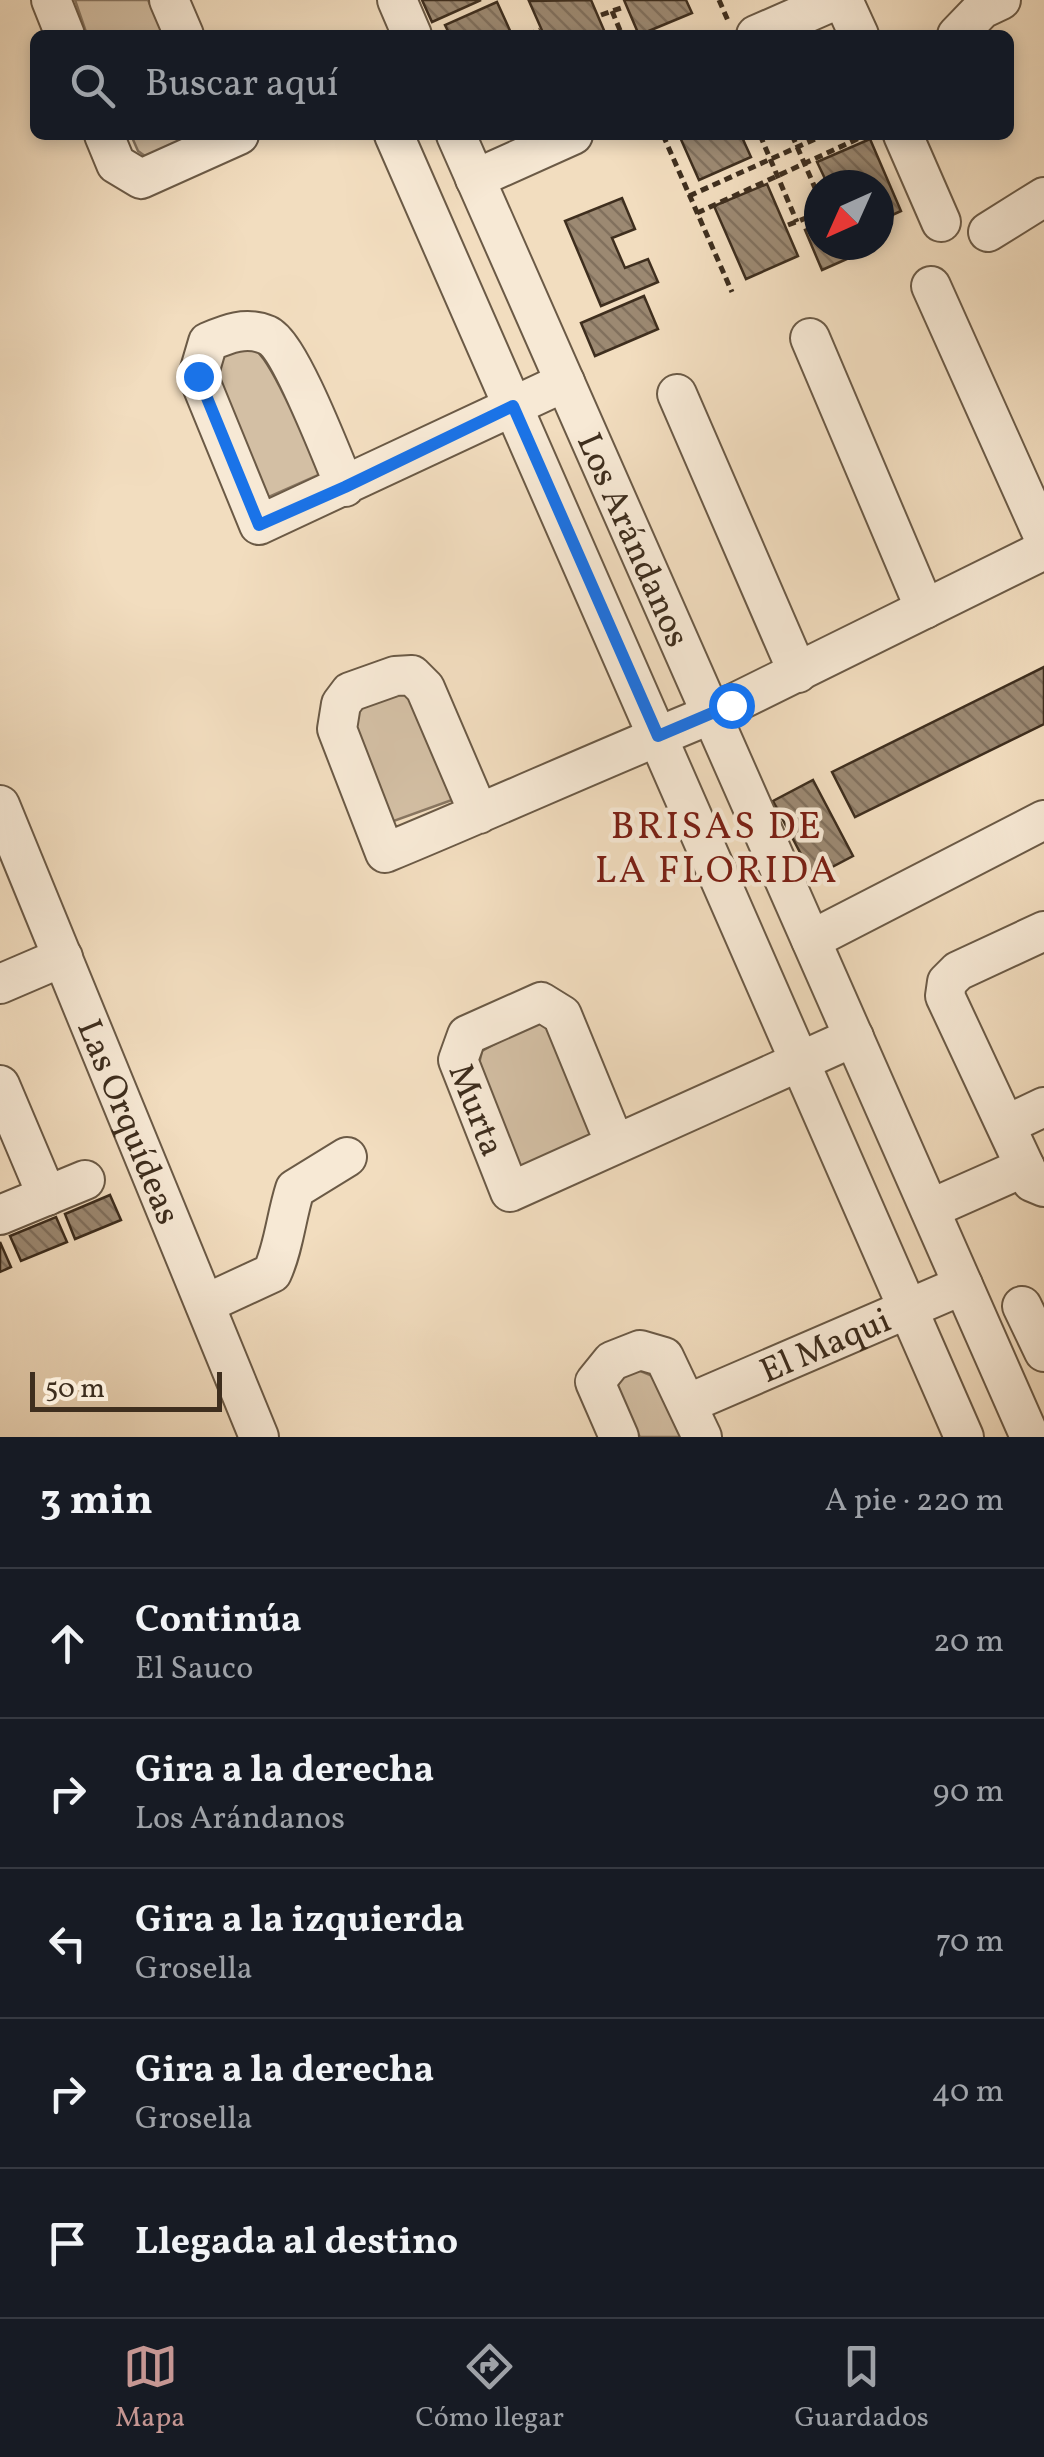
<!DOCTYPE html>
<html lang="es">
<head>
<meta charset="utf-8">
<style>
  body { margin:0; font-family:Vollkorn,serif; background:#20242c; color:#f1f3f6 }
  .compass { position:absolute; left:804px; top:170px; width:90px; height:90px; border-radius:50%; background:#171b24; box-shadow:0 5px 15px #0003; rotate:225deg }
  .scale { position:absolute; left:30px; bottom:25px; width:192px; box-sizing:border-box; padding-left:10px; border:5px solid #3e2e1e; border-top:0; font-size:28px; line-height:35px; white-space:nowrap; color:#3e2e1e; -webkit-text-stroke:8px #f7e9d5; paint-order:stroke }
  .stop { position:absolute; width:30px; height:30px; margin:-22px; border:8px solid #1a73e8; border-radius:50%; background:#fff }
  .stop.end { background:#1a73e8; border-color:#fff; box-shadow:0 2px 10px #0008 }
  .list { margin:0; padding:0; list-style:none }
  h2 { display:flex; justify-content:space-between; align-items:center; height:130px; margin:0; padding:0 40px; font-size:42px }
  h2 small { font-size:32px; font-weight:400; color:#9ea1a6 }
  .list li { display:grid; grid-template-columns:65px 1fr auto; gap:30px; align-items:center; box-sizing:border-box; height:150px; padding:0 40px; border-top:2px solid #363941 }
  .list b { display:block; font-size:38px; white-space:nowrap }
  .list p { margin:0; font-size:32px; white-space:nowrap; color:#9ea1a6 }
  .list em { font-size:32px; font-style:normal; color:#9ea1a6 }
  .icon { flex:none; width:55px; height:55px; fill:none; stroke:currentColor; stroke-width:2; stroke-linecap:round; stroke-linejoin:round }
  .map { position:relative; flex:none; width:1044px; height:1437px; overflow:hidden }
  .search { position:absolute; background:#171b24; box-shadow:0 5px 15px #0003; left:30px; right:30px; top:30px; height:110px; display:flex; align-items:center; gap:25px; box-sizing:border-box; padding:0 35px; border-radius:15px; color:#9ea1a6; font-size:38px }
  .sheet { height:880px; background:#171b24 }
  nav { display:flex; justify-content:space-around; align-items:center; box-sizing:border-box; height:140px; border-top:2px solid #363941; background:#171b24; font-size:28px; color:#9ea1a6 }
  nav a { display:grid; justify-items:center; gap:5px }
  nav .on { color:#c59692 }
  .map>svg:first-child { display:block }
  .green { fill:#d3bfa4; stroke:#887661; stroke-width:2.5 }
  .building { fill:url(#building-back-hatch); stroke:#3e2e1e; stroke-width:2.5 }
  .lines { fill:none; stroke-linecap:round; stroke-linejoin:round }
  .minor-casing { stroke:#6b5a46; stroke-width:42 }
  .path { stroke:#3e2e1e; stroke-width:5; stroke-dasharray:8 5; stroke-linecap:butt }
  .minor { stroke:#f7e9d5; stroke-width:38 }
  .route { stroke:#1a73e8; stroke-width:12 }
  .labels { text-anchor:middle; stroke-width:9; stroke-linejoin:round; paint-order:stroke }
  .street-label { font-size:35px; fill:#3e2e1e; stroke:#f7e9d5 }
  .neighbourhood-label { font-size:38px; letter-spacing:2.5px; fill:#7a1f14; stroke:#f7e9d5 }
</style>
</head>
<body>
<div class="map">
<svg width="1044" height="1437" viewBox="0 0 1044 1437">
  <defs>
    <pattern id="building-back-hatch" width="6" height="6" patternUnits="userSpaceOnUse" patternTransform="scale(2.5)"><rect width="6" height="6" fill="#9c8972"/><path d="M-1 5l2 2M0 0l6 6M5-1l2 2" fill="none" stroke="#81705d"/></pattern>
  </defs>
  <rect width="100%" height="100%" fill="#f2ddbf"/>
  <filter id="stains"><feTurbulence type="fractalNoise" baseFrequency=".002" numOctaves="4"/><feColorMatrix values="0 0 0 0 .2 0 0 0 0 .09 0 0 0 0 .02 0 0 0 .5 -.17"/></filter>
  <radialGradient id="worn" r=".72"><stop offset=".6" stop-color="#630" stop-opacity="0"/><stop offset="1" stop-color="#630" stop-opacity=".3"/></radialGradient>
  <g class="green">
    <path d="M 75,0 L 148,0 L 164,35 L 87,35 Z"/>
    <path d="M 131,135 L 197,135 L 145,156 L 138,151 Z"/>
    <path d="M 237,342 L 273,353 L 323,473 L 262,500 L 212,371 L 219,352 Z"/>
    <path d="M 408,689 L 463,796 L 391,822 L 348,717 L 359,703 Z"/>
    <path d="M 533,1023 L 549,1025 L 600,1139 L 519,1172 L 479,1064 L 482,1051 Z"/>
    <path d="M 638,1370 L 655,1377 L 686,1437 L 640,1437 L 615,1391 L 623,1375 Z"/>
  </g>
  <g class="building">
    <path d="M 422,0 L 481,0 L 432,22 Z"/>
    <path d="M 591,0 L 606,35 L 544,35 L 529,1 Z"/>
    <path d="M 624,0 L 686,0 L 692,13 L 639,35 Z"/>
    <path d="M 497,2 L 512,35 L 450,35 L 445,25 Z"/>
    <path d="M 679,135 L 741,135 L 751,157 L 699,180 Z"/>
    <path d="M 870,139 L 901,211 L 879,221 L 879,185 L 828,185 L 817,162 Z"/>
    <path d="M 767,184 L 798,256 L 746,279 L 714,206 Z"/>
    <path d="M 622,198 L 635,229 L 612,238 L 625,268 L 648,259 L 658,282 L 601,306 L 565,221 Z"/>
    <path d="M 819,224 L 819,245 L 843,245 L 849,258 L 822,270 L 805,230 Z"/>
    <path d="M 644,296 L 658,329 L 595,356 L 581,323 Z"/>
    <path d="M 1044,667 L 1044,724 L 855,817 L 832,772 Z"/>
    <path d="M 813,780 L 853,856 L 813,877 L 773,801 Z"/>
    <path d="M 110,1195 L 121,1220 L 75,1239 L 65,1214 Z"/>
    <path d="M 56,1217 L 67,1242 L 21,1261 L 10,1236 Z"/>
    <path d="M 0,1242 L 11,1267 L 0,1272 Z"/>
  </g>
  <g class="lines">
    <g class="minor-casing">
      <g id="minor">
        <path d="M 51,0 L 65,35"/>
        <path d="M 169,0 L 184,35"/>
        <path d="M 397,0 L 412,35"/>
        <path d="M 843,0 L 859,35"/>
        <path d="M 756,35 L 836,0"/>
        <path d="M 957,35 L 982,9 L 1001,0"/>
        <path d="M 104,135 L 116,164 L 141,179 L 239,135"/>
        <path d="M 394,135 L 964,1437"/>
        <path id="s1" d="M 456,135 L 1030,1437"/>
        <path d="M 903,135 L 941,222"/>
        <path d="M 475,179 L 573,135"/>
        <path d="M 988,232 L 1044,197"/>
        <path d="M 931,286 L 1044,538"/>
        <path d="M 810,338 L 925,609"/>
        <path d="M 677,394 L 798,673"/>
        <path d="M 345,487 C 333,459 290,345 267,335 C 246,326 227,334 208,342 L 198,376 L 259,525 L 565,382"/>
        <path id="s2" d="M 0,805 L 259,1437"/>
        <path d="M 479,814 L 425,688 L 412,675 L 395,676 L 350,692 L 341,704 L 337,729 L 385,853 C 494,808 602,759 712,714 L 1044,550"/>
        <path d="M 1044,931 L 958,971 L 947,982 L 945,996 L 1032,1182 L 1044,1187"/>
        <path d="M 811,940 L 1044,820"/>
        <path d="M 0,984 L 63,957"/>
        <path d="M 0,1085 L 47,1196"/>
        <path d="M 1006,1125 L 1044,1107"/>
        <path id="s3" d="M 615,1144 L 562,1015 L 541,1002 L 467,1035 L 458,1060 L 510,1192 L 854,1037"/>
        <path d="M 930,1209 L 1025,1167"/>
        <path d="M 0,1215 L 85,1180"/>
        <path d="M 205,1304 L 272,1273 C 284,1247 286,1217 295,1189 L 347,1157"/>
        <path d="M 1022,1306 L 1044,1352"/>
        <path id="s4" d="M 687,1404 L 963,1285"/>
        <path d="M 619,1437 L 595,1382 L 612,1361 L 640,1350 L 664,1357 L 702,1437"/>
      </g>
    </g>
    <g class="path">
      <path d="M 719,0 L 729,23"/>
      <path d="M 612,11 L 622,35"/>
      <path d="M 601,15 L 624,7"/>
      <path d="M 527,35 L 540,30"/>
      <path d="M 663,135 L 732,292"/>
      <path d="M 760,135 L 797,222"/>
      <path d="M 792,135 L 819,197"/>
      <path d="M 689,196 L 824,135"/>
      <path d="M 697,213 L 866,135"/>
      <path d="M 788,225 L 819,213"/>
    </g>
    <use href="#minor" class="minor"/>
  </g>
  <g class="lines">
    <path class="route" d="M 198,376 L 259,525 L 345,487 L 513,406 L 658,736 L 731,705"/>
  </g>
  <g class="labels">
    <g class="street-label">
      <text dy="12" stroke="none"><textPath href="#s1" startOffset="442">Los Arándanos</textPath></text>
      <text dy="12" stroke="none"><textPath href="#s3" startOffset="325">Murta</textPath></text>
      <text dy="12" stroke="none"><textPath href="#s2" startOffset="342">Las Orquídeas</textPath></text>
      <text dy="12" stroke="none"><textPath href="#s4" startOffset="150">El Maqui</textPath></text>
    </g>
    <g class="neighbourhood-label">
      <text x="717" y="838">BRISAS DE<tspan x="717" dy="44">LA FLORIDA</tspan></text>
    </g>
  </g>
  <rect width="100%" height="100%" filter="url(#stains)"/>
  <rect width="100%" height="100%" fill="url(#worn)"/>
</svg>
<svg class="compass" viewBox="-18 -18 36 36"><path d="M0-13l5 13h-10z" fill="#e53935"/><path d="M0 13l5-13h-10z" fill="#9ea1a6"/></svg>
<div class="scale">50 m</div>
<div class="stop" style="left:731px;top:705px"></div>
<div class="stop end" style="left:198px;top:376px"></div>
<div class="search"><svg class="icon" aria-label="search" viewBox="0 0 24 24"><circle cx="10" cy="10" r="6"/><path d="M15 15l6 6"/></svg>Buscar aquí</div>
</div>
<section class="sheet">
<h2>3 min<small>A pie · 220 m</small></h2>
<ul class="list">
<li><svg class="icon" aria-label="ahead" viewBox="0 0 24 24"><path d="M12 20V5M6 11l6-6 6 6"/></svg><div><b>Continúa</b><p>El Sauco</p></div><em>20 m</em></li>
<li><svg class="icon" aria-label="right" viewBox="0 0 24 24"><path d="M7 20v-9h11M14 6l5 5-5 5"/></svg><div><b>Gira a la derecha</b><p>Los Arándanos</p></div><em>90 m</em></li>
<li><svg class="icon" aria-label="left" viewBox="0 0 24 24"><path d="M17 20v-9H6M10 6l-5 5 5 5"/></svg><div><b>Gira a la izquierda</b><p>Grosella</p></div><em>70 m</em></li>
<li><svg class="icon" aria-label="right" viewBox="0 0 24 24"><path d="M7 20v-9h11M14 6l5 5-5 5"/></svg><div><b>Gira a la derecha</b><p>Grosella</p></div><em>40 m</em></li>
<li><svg class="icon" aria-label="arrive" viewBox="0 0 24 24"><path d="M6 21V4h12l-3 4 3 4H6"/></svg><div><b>Llegada al destino</b></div></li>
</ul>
</section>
<nav>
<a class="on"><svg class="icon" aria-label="map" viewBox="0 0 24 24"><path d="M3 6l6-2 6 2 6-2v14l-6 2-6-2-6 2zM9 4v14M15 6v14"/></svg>Mapa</a>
<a><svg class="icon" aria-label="directions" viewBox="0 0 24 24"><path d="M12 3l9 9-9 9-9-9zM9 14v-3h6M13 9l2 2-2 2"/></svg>Cómo llegar</a>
<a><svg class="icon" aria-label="saved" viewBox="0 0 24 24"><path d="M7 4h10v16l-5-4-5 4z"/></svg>Guardados</a>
</nav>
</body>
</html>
